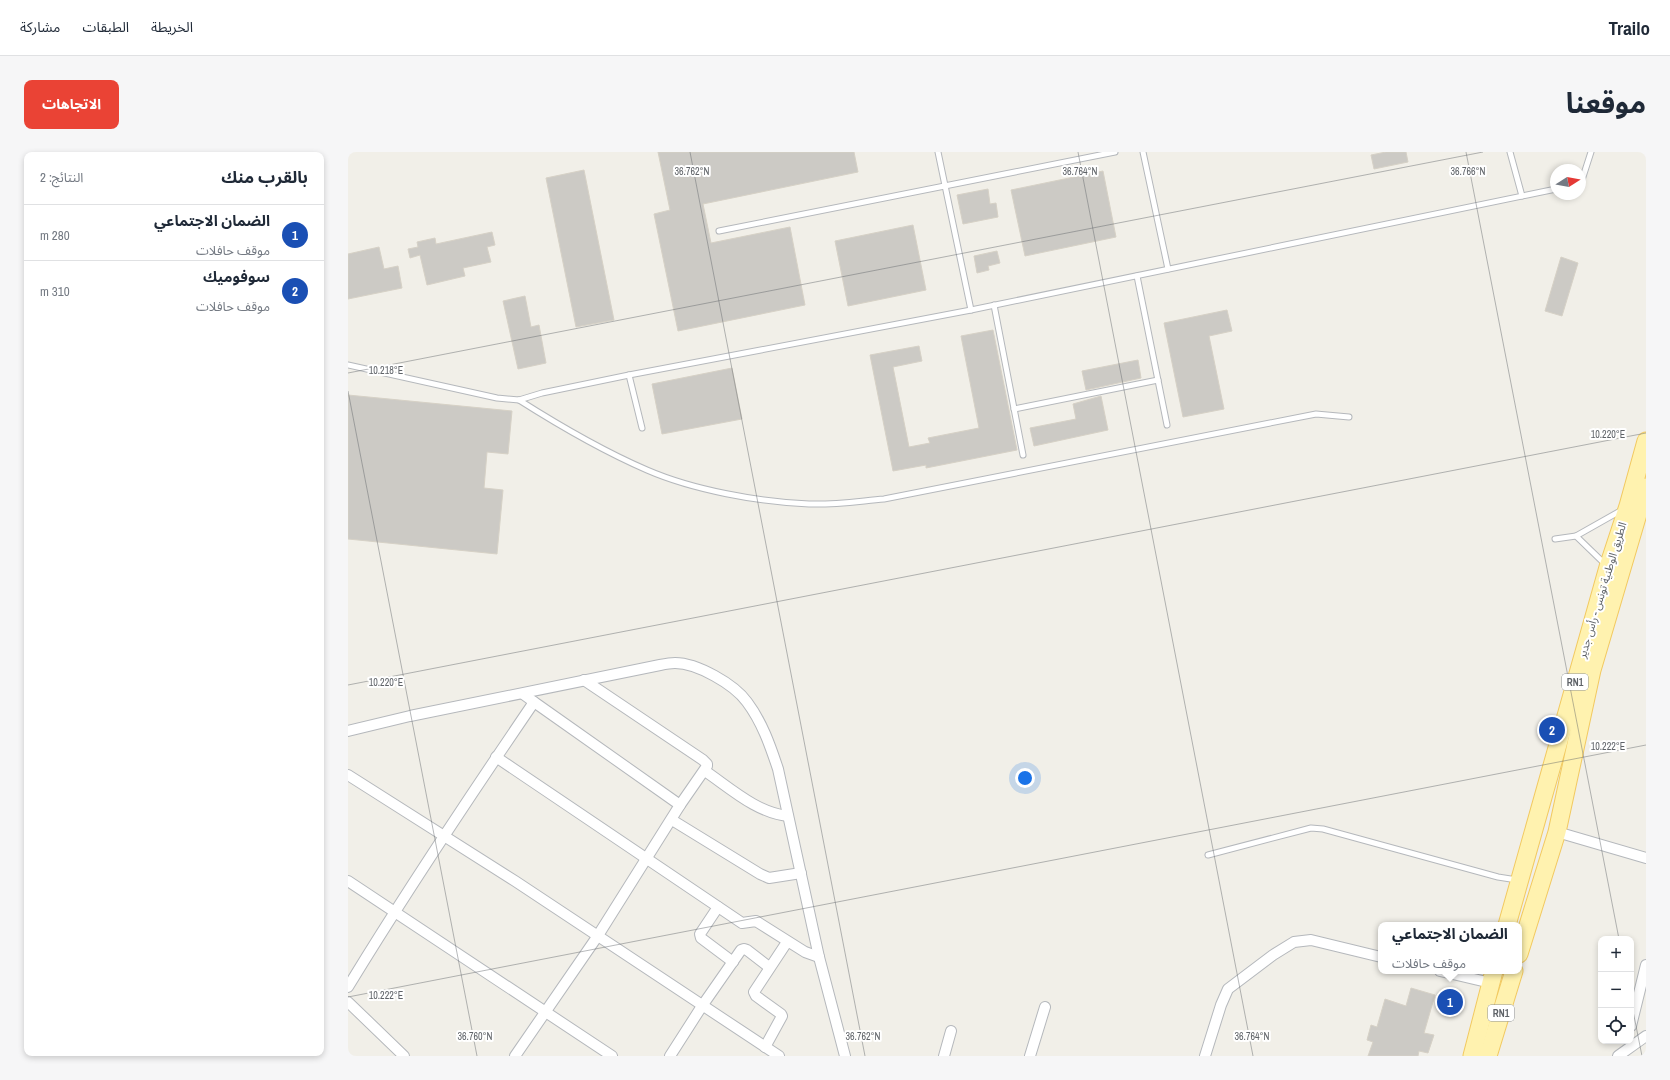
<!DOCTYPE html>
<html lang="ar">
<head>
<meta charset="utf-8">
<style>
  body { margin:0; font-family:"Archivo Narrow","Noto Sans Arabic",sans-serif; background:#f6f6f7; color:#1f2937; direction:rtl }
  .controls { position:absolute; right:12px; bottom:12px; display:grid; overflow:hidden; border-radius:8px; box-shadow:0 2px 6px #0003 }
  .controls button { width:36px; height:36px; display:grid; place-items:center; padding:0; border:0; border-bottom:1px solid #e0e1e3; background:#fff; color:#1f2937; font:20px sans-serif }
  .compass { position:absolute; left:1202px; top:12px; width:36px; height:36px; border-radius:50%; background:#fff; box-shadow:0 2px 6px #0003; rotate:79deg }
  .you { position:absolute; left:677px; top:626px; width:14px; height:14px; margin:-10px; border:3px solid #fff; border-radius:50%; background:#1a73e8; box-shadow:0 0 0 6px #1a73e833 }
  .badge { display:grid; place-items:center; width:26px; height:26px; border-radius:50%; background:#ea4335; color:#fff; font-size:13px; font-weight:700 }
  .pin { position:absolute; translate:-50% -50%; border:2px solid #fff; box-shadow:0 1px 4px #0006 }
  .popup { position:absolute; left:1030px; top:770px; width:144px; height:52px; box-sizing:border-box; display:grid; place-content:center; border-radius:8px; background:#fff; filter:drop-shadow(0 1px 3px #0005); font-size:13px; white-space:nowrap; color:#747a83 }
  .popup b { font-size:15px; color:#1f2937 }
  .popup::after { content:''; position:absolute; left:50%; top:100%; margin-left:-8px; border:8px solid transparent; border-top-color:#fff }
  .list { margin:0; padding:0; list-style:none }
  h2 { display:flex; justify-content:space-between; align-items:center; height:52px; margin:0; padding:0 16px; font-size:17px }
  h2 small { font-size:13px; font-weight:400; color:#747a83 }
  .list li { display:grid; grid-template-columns:26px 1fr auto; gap:12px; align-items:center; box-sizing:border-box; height:56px; padding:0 16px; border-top:1px solid #e0e1e3 }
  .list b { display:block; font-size:15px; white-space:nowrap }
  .list p { margin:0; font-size:13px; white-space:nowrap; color:#747a83 }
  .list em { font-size:13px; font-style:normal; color:#747a83 }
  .icon { flex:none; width:22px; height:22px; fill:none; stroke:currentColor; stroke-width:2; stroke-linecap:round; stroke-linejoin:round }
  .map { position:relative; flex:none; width:1298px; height:904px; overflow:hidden; direction:ltr; border-radius:8px }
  header { display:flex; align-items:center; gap:24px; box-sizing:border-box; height:56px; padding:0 20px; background:#fff; border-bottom:1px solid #e0e1e3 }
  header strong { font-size:19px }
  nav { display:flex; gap:22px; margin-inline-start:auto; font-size:14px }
  .intro { display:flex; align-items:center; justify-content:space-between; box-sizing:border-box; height:96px; padding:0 24px }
  h1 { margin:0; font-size:28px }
  .button { padding:10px 18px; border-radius:8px; background:#ea4335; color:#fff; font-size:14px; font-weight:700 }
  main { display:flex; gap:24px; padding:0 24px }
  aside { flex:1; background:#fff; border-radius:8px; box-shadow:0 2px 6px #0003 }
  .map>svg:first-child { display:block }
  .building { fill:#cccac5; stroke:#d6d1c6 }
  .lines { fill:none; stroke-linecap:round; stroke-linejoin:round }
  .service-casing { stroke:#b5b8bc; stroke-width:7 }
  .minor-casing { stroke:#b5b8bc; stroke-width:12 }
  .primary-casing { stroke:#f2c960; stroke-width:19 }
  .service { stroke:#fff; stroke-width:5 }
  .minor { stroke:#fff; stroke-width:10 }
  .primary { stroke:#fff2af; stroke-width:17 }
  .ticks { fill:none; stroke:#5f6368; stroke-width:1; stroke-opacity:0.45 }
  .labels { text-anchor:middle; stroke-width:4; stroke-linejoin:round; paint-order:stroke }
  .shield { fill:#fff; stroke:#8f9295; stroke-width:1 }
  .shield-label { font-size:10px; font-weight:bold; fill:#5f6368 }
  .street-label { font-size:11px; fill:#5f6368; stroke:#fff }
  .ticks-label { font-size:10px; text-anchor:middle; fill:#5f6368; stroke:#fff; stroke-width:4; stroke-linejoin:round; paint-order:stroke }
</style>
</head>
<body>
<header>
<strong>Trailo</strong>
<nav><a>الخريطة</a><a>الطبقات</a><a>مشاركة</a></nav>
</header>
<div class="intro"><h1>موقعنا</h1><a class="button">الاتجاهات</a></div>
<main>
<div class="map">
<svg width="1298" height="904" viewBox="0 0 1298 904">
  <rect width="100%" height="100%" fill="#f1efe8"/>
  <g class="building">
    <path d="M 310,0 L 506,0 L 510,20 L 355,52 L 363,91 L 442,75 L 457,153 L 330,179 L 306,62 L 322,58 Z"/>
    <path d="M 1038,0 L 1058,0 L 1060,10 L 1026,17 L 1023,3 Z"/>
    <path d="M 236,18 L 266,168 L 228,175 L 198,26 Z"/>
    <path d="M 755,19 L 768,85 L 677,104 L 663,38 Z"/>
    <path d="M 640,37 L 642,52 L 648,51 L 650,65 L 615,72 L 609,43 Z"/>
    <path d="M 565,73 L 578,138 L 500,154 L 487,89 Z"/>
    <path d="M 144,80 L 147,93 L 139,95 L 143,110 L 115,116 L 117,124 L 79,133 L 72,103 L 62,106 L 60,97 L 70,95 L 69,90 L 87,86 L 88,92 Z"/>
    <path d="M 31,95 L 36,117 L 50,114 L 54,136 L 0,147 L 0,102 Z"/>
    <path d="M 649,99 L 652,111 L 640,114 L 641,118 L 629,121 L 626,104 Z"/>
    <path d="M 1213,105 L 1230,111 L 1214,164 L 1197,159 Z"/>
    <path d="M 177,144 L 183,175 L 191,173 L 198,211 L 170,217 L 155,149 Z"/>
    <path d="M 879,158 L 884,179 L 861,184 L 876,257 L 835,265 L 816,171 Z"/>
    <path d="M 645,178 L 669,298 L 578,316 L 578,313 L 545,319 L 522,203 L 571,194 L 574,209 L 545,215 L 561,295 L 582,291 L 580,286 L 631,276 L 613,184 Z"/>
    <path d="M 790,208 L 793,226 L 738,238 L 734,219 Z"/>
    <path d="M 384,216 L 394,267 L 314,282 L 304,232 Z"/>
    <path d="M 0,243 L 164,259 L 160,302 L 139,300 L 136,336 L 155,338 L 149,402 L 0,387 Z"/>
    <path d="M 753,244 L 760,278 L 686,294 L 682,276 L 728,267 L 725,252 Z"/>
    <path d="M 1063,836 L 1087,843 L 1076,881 L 1086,883 L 1080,901 L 1071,899 L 1070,904 L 1020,904 L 1025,890 L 1019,888 L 1023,873 L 1029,875 L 1037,847 L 1058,854 Z"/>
  </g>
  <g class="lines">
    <g class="service-casing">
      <g id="service">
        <path d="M 590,0 L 623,158"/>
        <path d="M 795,0 L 820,117"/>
        <path d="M 1162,0 L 1174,44"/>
        <path d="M 1232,29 L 1234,28 L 1243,0"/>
        <path d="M 371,79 L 767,0"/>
        <path d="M 789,124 L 819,273"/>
        <path d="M 646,153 L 675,303"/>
        <path d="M 0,213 L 149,246 L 171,248 L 194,241 L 281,223 L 623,158 L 1208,37"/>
        <path d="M 281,223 L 294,276"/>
        <path d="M 171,248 C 212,274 255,299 299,318 C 345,338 411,350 461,352 C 486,353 512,349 536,347 L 968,262 L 1001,265"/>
        <path d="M 666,257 L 810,228"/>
        <path d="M 1207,387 L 1228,384"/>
        <path d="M 1258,413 L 1228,384 L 1274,358"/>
        <path d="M 860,703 L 963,676 L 975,677 L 1150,725 L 1169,728"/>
      </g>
    </g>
    <g class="minor-casing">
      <g id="minor">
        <path d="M 186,550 L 332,653"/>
        <path d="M 0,579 L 62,564 L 312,513 C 317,512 322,511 327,511 C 349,511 386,532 399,550 C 414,570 422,593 430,617 L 471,805 L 497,904"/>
        <path d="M 148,605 L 394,771 L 408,769 L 411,771 L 457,800 L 471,805"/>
        <path d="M 357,619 C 382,636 409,661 440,664"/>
        <path d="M 0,623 L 167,729 L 431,904"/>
        <path d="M 324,668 L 412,722 L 421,726 L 453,721"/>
        <path d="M 1209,680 L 1298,706"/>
        <path d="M 0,729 L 264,904"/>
        <path d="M 370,755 L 352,782 L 353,786 L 385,810"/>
        <path d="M 1092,819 L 1143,831"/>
        <path d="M 0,835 C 59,738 122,644 186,550 L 175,542"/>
        <path d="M 0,850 L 56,904"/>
        <path d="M 1283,874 L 1298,813"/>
        <path d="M 417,895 L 434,864 L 433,862 L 408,844 L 406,840 L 439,790"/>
        <path d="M 167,904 L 249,785 L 332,653 L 359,614 L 359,612 L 355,608 L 236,528"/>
        <path d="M 322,904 L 354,854 L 393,798 L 396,797 L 399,798 L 421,815"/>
        <path d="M 596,904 L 603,879"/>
        <path d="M 682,904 L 697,855"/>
        <path d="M 857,904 L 873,853 L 880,837 L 925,803 L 946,790 L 963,788 L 1033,805"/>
        <path d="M 1270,904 L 1298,884"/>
      </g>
    </g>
    <g class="primary-casing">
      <g id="primary">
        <path d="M 1159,773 L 1260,415 L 1280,354 L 1298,289"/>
        <path d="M 1171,802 L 1209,680 L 1244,518 L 1298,335"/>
        <path d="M 1124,904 L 1146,819"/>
        <path d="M 1140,904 L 1166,819"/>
      </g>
    </g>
    <use href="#service" class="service"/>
    <use href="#minor" class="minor"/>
    <use href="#primary" class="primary"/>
  </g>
  <path class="ticks" d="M 342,0 L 517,904M 730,0 L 905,904M 1118,0 L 1271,787M 0,221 L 1135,0M 0,239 L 129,904M 0,533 L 1298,281M 0,845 L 1298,593M 1283,849 L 1294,904"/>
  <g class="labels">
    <g class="shield">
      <rect x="1214" y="522" width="26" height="16" rx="3"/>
      <rect x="1140" y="853" width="26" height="16" rx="3"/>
    </g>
    <g class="shield-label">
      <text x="1227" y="534">RN1</text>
      <text x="1153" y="865">RN1</text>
    </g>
    <g class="street-label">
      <text transform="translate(1254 438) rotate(-73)" y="4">الطريق الوطنية تونس - رأس جدير</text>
    </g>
  </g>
  <g class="ticks-label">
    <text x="344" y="23">36.762°N</text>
    <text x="732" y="23">36.764°N</text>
    <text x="1120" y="23">36.766°N</text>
    <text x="38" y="222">10.218°E</text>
    <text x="1260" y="286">10.220°E</text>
    <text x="38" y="534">10.220°E</text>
    <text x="1260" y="598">10.222°E</text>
    <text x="38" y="847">10.222°E</text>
    <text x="127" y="888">36.760°N</text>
    <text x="515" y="888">36.762°N</text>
    <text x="904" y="888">36.764°N</text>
  </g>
</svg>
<div class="controls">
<button>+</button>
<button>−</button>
<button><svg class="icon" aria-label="locate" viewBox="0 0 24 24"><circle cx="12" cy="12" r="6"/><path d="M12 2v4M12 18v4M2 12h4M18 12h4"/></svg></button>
</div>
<svg class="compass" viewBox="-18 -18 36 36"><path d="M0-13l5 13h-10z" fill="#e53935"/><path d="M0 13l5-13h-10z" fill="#747a83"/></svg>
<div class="you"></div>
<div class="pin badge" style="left:1102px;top:850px;background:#1a4fb4">1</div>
<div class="popup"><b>الضمان الاجتماعي</b>موقف حافلات</div>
<div class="pin badge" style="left:1204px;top:578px;background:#1a4fb4">2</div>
</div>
<aside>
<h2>بالقرب منك<small>النتائج: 2</small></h2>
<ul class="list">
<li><span class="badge" style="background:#1a4fb4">1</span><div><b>الضمان الاجتماعي</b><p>موقف حافلات</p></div><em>280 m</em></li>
<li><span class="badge" style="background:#1a4fb4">2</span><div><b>سوفوميك</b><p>موقف حافلات</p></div><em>310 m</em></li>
</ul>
</aside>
</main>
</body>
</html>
